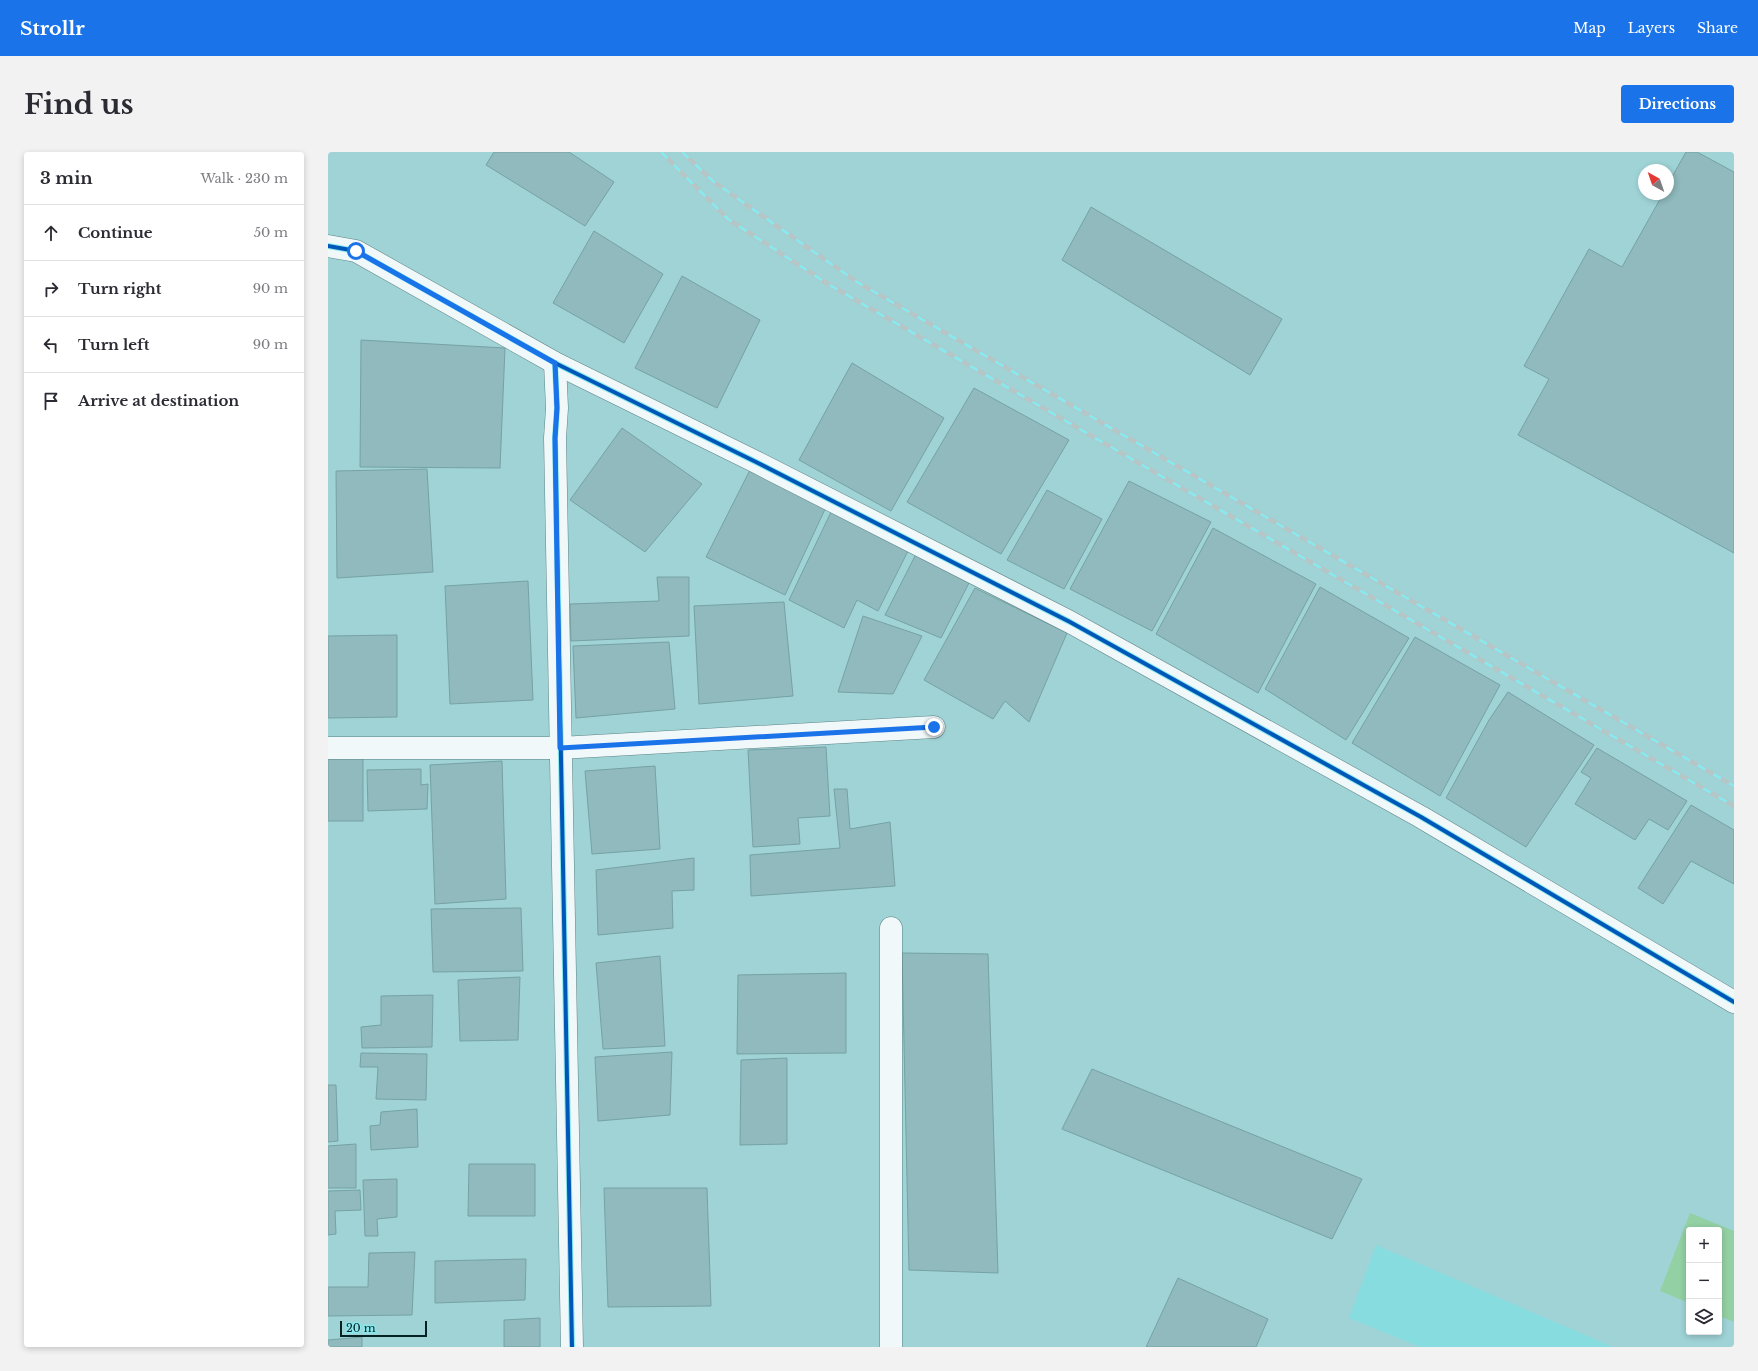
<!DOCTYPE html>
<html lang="en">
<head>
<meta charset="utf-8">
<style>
  body { margin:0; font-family:"Libre Baskerville",serif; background:#f2f2f3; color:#2b2b33 }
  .controls { position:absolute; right:12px; bottom:12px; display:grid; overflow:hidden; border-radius:4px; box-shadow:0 2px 6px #0003 }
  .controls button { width:36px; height:36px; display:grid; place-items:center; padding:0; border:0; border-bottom:1px solid #e1e1e2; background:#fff; color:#2b2b33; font:20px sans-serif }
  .compass { position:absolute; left:1310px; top:12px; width:36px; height:36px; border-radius:50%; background:#fff; box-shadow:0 2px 6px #0003; rotate:320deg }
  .scale { position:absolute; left:12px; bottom:10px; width:87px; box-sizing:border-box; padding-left:4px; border:2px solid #032224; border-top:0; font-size:11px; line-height:14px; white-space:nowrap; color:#032224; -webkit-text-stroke:3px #88e8ed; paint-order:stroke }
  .stop { position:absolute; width:12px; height:12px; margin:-9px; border:3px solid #1a73e8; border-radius:50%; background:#fff }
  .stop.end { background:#1a73e8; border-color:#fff; box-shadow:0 1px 4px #0008 }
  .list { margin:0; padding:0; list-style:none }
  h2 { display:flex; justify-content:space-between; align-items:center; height:52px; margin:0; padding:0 16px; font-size:17px }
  h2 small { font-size:13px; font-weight:400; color:#7c7c81 }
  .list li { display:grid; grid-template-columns:26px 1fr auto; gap:12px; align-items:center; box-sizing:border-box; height:56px; padding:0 16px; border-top:1px solid #e1e1e2 }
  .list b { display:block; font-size:15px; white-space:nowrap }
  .list em { font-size:13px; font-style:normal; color:#7c7c81 }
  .icon { flex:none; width:22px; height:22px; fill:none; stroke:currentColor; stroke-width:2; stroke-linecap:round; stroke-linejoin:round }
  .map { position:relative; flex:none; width:1406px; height:1195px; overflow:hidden; border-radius:4px }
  header { display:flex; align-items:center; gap:24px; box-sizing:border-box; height:56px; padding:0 20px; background:#1a73e8; color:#fff }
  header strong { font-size:19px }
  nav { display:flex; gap:22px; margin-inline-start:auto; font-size:14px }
  .intro { display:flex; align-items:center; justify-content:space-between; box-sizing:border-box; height:96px; padding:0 24px }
  h1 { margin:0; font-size:28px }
  .button { padding:10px 18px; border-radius:4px; background:#1a73e8; color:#fff; font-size:14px; font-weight:700 }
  main { display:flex; gap:24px; padding:0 24px }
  aside { flex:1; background:#fff; border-radius:4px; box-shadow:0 2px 6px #0003 }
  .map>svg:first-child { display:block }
  .built { fill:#87dce0 }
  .garden { fill:#93d0a3 }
  .building { fill:#90babd; stroke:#76a2a4 }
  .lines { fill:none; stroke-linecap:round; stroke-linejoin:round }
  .street-casing { stroke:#5c8486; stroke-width:23 }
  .street { stroke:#f1f8f9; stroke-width:22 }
  .rail-casing { stroke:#b6c5c6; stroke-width:4.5 }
  .rail { stroke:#88e8ed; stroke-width:3; stroke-dasharray:9; stroke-linecap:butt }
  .cycleway-casing { stroke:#88e8ed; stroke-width:6 }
  .cycleway { stroke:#0057b8; stroke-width:4 }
  .route { stroke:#1a73e8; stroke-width:5 }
</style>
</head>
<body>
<header>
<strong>Strollr</strong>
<nav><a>Map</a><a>Layers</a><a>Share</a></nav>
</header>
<div class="intro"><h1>Find us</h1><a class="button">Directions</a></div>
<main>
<aside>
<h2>3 min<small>Walk · 230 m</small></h2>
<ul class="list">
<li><svg class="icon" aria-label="ahead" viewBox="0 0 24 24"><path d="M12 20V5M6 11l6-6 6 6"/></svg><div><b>Continue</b></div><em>50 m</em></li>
<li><svg class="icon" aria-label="right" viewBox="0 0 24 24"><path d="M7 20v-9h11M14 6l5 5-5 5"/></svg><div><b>Turn right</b></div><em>90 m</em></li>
<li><svg class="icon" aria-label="left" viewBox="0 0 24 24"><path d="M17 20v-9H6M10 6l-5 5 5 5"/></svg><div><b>Turn left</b></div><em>90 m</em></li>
<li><svg class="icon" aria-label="arrive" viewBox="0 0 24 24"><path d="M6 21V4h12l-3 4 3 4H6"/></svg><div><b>Arrive at destination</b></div></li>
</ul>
</aside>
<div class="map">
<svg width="1406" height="1195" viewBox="0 0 1406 1195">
  <rect width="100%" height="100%" fill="#9fd3d6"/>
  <path class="built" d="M 1048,1093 L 1285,1195 L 1092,1195 L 1021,1166 Z"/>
  <path class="garden" d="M 1362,1061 L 1406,1079 L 1406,1170 L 1391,1164 L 1391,1078 L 1361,1078 L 1361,1151 L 1332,1139 Z"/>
  <g class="building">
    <path d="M 166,0 L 241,0 L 286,30 L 257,74 L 158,13 Z"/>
    <path d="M 1358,0 L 1369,0 L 1406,20 L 1406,401 L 1190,283 L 1221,227 L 1196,214 L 1261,97 L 1294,115 L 1335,42 L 1340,42 L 1340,32 Z"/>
    <path d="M 763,55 L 954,167 L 922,223 L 734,108 Z"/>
    <path d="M 266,79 L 335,122 L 296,191 L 225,151 Z"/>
    <path d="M 354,124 L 432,168 L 389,256 L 307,216 Z"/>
    <path d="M 33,188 L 177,196 L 172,316 L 32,315 Z"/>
    <path d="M 524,211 L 616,266 L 563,359 L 471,308 Z"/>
    <path d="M 646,236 L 741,288 L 673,402 L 579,350 Z"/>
    <path d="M 294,276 L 374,332 L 317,400 L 242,348 Z"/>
    <path d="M 423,316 L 499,353 L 457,443 L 378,405 Z"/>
    <path d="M 99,317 L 105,420 L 9,426 L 8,319 Z"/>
    <path d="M 801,329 L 883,370 L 824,479 L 742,437 Z"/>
    <path d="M 719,338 L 774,367 L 736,437 L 679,408 Z"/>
    <path d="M 504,358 L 581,397 L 550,459 L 529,448 L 516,476 L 461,448 Z"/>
    <path d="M 885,376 L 988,432 L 930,541 L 828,482 Z"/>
    <path d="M 589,400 L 642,429 L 613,486 L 557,463 Z"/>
    <path d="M 329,425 L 361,425 L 361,484 L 243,489 L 242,452 L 331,449 Z"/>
    <path d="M 200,429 L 205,548 L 122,552 L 117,434 Z"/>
    <path d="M 992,435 L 1081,486 L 1018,588 L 937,537 Z"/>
    <path d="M 647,436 L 739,481 L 701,570 L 677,549 L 665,567 L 596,528 Z"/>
    <path d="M 456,450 L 465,544 L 371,552 L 366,454 Z"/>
    <path d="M 535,464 L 594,484 L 565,542 L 510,540 Z"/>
    <path d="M 69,483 L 69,565 L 0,566 L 0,484 Z"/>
    <path d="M 1087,485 L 1172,533 L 1112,644 L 1024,591 Z"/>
    <path d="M 341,490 L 347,557 L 248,566 L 245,494 Z"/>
    <path d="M 1180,540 L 1266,593 L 1198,695 L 1118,646 L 1161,568 Z"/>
    <path d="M 498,595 L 502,664 L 470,666 L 472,692 L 425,695 L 420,598 Z"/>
    <path d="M 1269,596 L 1359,649 L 1340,678 L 1321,667 L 1307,688 L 1247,652 L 1263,626 L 1253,620 Z"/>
    <rect x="0" y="601" width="35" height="68"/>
    <path d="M 174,609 L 178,747 L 107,752 L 102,613 Z"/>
    <path d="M 327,614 L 332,697 L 264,702 L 257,619 Z"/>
    <path d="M 93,617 L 93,633 L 100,632 L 99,657 L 40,659 L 39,618 Z"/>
    <path d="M 506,637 L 519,637 L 522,677 L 562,670 L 567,734 L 423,744 L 422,703 L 512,696 Z"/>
    <path d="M 1363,653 L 1406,678 L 1406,732 L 1363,709 L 1335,752 L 1310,736 Z"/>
    <path d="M 366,706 L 366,738 L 344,739 L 345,776 L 270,783 L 268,718 Z"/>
    <path d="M 193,756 L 195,819 L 105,820 L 103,757 Z"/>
    <path d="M 574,801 L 660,802 L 670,1121 L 581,1118 Z"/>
    <path d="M 332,804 L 337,894 L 275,897 L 268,811 Z"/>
    <path d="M 518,821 L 518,901 L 409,902 L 410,823 Z"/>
    <path d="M 192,825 L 190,888 L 132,889 L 130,828 Z"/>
    <path d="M 105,843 L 104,895 L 34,896 L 33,875 L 53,873 L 53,844 Z"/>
    <path d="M 344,900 L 342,963 L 270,969 L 267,905 Z"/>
    <path d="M 33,901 L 99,902 L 98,948 L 48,947 L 50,915 L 32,915 Z"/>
    <path d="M 459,906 L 459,992 L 412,993 L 413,908 Z"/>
    <path d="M 764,917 L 1034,1027 L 1004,1087 L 734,977 Z"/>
    <path d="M 0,933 L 8,933 L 10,989 L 0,990 Z"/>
    <path d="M 89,957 L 90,995 L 43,998 L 42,974 L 52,973 L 53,960 Z"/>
    <path d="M 28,992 L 28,1036 L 0,1036 L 0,994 Z"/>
    <path d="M 141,1012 L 207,1012 L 207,1064 L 140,1064 Z"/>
    <path d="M 69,1027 L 69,1065 L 49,1067 L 50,1084 L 37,1084 L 35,1028 Z"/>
    <path d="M 276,1036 L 379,1036 L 383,1154 L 280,1155 Z"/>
    <path d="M 32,1038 L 33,1058 L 7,1059 L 8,1082 L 0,1083 L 0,1039 Z"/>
    <path d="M 87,1100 L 84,1163 L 0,1164 L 0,1135 L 40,1135 L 41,1101 Z"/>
    <path d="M 198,1107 L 197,1148 L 107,1151 L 107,1109 Z"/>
    <path d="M 850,1126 L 940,1167 L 928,1195 L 818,1195 Z"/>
    <path d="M 212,1166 L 212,1195 L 176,1195 L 176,1168 Z"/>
    <path d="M 34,1185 L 34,1195 L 0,1195 L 0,1188 Z"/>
  </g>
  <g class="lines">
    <g class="street-casing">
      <g id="street">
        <path d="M 0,94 L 28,99 L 227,211 L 428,310 L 742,470 L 1093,665 L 1406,850"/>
        <path d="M 227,211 L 229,256 L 227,286 L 244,1195"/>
        <path d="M 0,596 L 232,596 L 606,575"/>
        <path d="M 563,1195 L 563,776"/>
      </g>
    </g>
    <use href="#street" class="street"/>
    <g class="rail-casing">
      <g id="rail">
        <path d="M 333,0 L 400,67 L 500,132 L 1406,654"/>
        <path d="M 354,0 L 386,30 L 529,130 L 1406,634"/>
      </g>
    </g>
    <use href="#rail" class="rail"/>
    <g class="cycleway-casing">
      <g id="cycleway">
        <path d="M 0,94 L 28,99 L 227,211 L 428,310 L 742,470 L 1093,665 L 1406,850"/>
        <path d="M 227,211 L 229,256 L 227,286 L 244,1195"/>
      </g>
    </g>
    <use href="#cycleway" class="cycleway"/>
  </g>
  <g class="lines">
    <path class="route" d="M 28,99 L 227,211 L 229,256 L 227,286 L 232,596 L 606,575"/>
  </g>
</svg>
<div class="controls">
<button>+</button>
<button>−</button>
<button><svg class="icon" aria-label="layers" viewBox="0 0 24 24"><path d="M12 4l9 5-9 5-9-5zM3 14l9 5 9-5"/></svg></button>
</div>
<svg class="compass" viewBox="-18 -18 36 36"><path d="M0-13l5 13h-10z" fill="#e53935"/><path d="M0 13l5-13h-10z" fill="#7c7c81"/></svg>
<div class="scale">20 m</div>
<div class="stop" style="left:28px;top:99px"></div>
<div class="stop end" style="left:606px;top:575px"></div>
</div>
</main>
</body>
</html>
